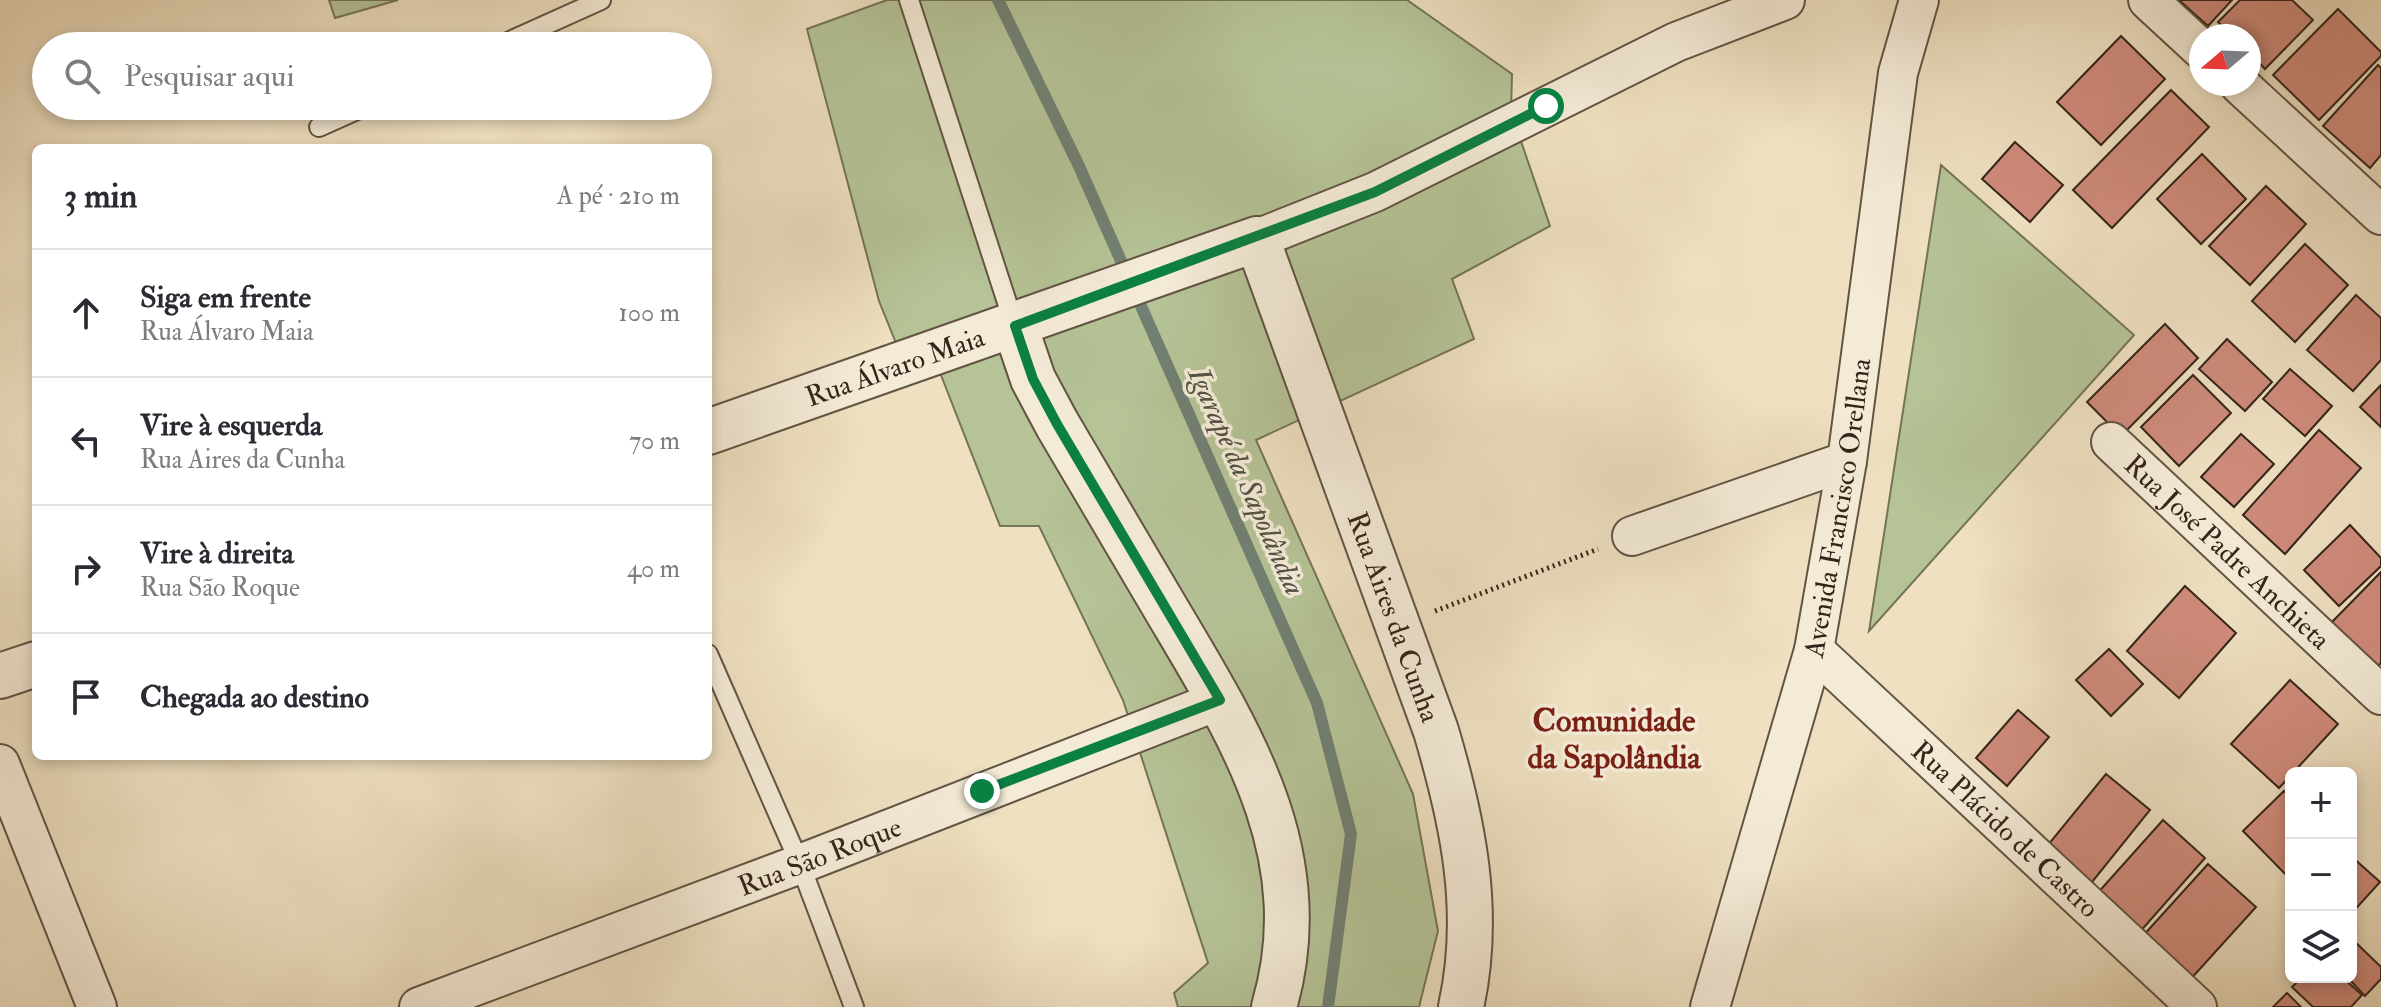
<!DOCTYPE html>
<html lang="pt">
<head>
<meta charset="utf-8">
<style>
  body { margin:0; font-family:"IM FELL Double Pica",serif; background:#f7f7f7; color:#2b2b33 }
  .controls { position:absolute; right:24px; bottom:24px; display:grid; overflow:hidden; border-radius:12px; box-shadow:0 4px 12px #0003 }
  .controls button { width:72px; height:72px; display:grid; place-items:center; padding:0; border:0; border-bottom:2px solid #e1e1e2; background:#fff; color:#2b2b33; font:40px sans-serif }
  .compass { position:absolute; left:2189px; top:24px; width:72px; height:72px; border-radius:50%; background:#fff; box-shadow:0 4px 12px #0003; rotate:251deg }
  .stop { position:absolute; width:24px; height:24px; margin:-18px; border:6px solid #0b8043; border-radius:50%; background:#fff }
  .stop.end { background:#0b8043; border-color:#fff; box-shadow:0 2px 8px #0008 }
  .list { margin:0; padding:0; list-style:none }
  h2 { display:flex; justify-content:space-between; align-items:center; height:104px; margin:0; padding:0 32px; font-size:34px }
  h2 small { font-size:26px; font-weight:400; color:#7c7c81 }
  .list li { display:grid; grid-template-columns:52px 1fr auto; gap:24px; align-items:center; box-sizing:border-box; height:128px; padding:0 32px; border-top:2px solid #e1e1e2 }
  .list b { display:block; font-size:30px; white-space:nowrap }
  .list p { margin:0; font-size:26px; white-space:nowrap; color:#7c7c81 }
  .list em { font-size:26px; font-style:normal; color:#7c7c81 }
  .icon { flex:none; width:44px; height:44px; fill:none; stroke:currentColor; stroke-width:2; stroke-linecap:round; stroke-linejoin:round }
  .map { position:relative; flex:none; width:2381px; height:1007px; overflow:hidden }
  .search { position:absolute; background:#fff; box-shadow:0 4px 12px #0003; left:32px; top:32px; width:680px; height:88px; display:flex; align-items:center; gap:20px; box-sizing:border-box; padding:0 28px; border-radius:44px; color:#7c7c81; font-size:30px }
  .panel { position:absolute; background:#fff; box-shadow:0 4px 12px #0003; left:32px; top:144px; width:680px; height:616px; border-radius:12px }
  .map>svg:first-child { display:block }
  .green { fill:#b5c396; stroke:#747458; stroke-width:2 }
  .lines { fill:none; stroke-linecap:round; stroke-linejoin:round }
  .stream { stroke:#718073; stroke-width:12 }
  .building { fill:#cf8b7b; stroke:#34251b; stroke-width:2 }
  .service-casing { stroke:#625444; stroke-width:22 }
  .minor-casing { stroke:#625444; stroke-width:42 }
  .tertiary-casing { stroke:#625444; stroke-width:48 }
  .path { stroke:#34251b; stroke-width:5; stroke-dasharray:2 4; stroke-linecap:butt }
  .service { stroke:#f4ebd7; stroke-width:18 }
  .minor { stroke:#f4ebd7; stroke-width:38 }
  .tertiary { stroke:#f4ebd7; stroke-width:44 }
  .route { stroke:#0b8043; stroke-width:10 }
  .labels { text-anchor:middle; stroke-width:7; stroke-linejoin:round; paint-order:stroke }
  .street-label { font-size:28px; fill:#34251b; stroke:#f4ebd7 }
  .water-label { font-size:30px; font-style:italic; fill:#535347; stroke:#f4ebd7 }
  .quarter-label { font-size:32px; font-weight:bold; fill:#7a1f14; stroke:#f4ebd7 }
</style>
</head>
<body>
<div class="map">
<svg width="2381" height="1007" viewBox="0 0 2381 1007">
  <rect width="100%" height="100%" fill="#eee0c1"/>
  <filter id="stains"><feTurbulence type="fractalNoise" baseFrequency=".0025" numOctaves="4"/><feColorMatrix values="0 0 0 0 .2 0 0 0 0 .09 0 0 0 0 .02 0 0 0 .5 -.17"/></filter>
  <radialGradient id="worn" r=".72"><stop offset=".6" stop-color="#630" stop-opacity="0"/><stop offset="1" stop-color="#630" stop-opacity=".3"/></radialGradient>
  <g class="green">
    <path d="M 329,0 L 398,0 L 335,18 Z"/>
    <path d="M 887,0 L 1407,0 L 1512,74 L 1511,112 L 1550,226 L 1452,279 L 1474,339 L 1256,440 L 1413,794 L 1438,931 L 1419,1007 L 1178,1007 L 1174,993 L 1208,963 L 1123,700 L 1039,526 L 1000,526 L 928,342 L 900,353 L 879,301 L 807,29 Z"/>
    <path d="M 1941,165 L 2134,335 L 1869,631 Z"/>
  </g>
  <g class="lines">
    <path class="stream" d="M 998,0 L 1078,164 L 1317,703 L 1351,834 L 1328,1007"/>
  </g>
  <g class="building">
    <path d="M 2179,0 L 2232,0 L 2208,26 Z"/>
    <path d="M 2240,0 L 2292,0 L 2313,20 L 2265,69 L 2249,52 L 2249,36 L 2232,36 L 2218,22 Z"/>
    <path d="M 2338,9 L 2381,52 L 2381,56 L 2319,120 L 2273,75 Z"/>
    <path d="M 2121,36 L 2165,79 L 2101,145 L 2057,102 Z"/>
    <path d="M 2378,65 L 2381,68 L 2381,155 L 2370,168 L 2323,126 Z"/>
    <path d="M 2171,90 L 2209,127 L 2112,228 L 2073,190 Z"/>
    <path d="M 2015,142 L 2063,185 L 2030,222 L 1982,179 Z"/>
    <path d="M 2202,154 L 2246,199 L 2201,244 L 2157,199 Z"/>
    <path d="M 2266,186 L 2306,224 L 2250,285 L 2209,246 Z"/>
    <path d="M 2305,244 L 2348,285 L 2295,342 L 2252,301 Z"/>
    <path d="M 2356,295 L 2381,318 L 2381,360 L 2353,391 L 2307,350 Z"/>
    <path d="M 2165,324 L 2198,358 L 2121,436 L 2087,402 Z"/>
    <path d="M 2227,339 L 2272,382 L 2245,411 L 2199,369 Z"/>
    <path d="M 2290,369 L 2332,406 L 2305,436 L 2263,399 Z"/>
    <path d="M 2193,375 L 2231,413 L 2179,466 L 2141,427 Z"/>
    <path d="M 2381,385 L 2381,427 L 2360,407 Z"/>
    <path d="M 2319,430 L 2361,468 L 2285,554 L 2243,515 Z"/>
    <path d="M 2241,434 L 2274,464 L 2234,507 L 2201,477 Z"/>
    <path d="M 2350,525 L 2381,558 L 2381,566 L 2339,606 L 2304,570 Z"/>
    <path d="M 2381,572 L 2381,663 L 2374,670 L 2329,625 Z"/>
    <path d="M 2185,586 L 2236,633 L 2179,698 L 2127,651 Z"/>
    <path d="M 2109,649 L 2143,684 L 2111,716 L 2076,680 Z"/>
    <path d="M 2290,680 L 2338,724 L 2279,788 L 2231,744 Z"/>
    <path d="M 2018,710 L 2049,737 L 2007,786 L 1976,758 Z"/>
    <path d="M 2106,774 L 2150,810 L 2088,887 L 2043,851 Z"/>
    <path d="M 2284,791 L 2291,798 L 2291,880 L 2243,831 Z"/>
    <path d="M 2163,820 L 2205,858 L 2138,934 L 2095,896 Z"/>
    <path d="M 2351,856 L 2380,882 L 2351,914 Z"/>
    <path d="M 2208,864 L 2256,907 L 2188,982 L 2141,938 Z"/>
    <path d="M 2351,938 L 2381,967 L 2381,979 L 2365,996 L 2347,977 L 2351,977 Z"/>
    <path d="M 2302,977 L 2342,977 L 2362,995 L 2351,1007 L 2313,1007 L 2292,987 Z"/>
    <path d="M 2287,993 L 2301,1007 L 2273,1007 Z"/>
  </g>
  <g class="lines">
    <g class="service-casing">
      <g id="service">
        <path d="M 909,0 L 1014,324"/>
        <path d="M 499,46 L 601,0"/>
        <path d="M 319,127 L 366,106"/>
        <path d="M 708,654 L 800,864 L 854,1007"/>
      </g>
    </g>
    <g class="minor-casing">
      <g id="minor">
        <path d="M 2148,0 L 2201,49"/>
        <path d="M 2239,84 L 2381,215"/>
        <path d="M 1257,239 L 1375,192 L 1676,42 L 1785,0"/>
        <path id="s1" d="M 2111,442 L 2381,695"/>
        <path d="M 1632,536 L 1847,461"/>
        <path id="s2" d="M 1814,650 L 2197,1007"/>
        <path d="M 0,764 L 97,1007"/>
        <path id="s3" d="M 419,1007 L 800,864 L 1220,700"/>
        <path id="s4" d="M 1710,1007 L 1814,650 L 1847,461 L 1898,73 L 1919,0"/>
      </g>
    </g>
    <g class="tertiary-casing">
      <g id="tertiary">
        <path d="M 1015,326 L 1033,379 L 1057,424 C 1094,487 1131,550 1169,614 C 1242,737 1318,857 1274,1007"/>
        <path id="s5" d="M 708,432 L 1257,239 L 1436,731 C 1463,822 1482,912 1461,1007"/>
        <path d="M 0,676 L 36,664"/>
      </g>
    </g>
    <path class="path" d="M 1435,611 L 1598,549"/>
    <use href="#service" class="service"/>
    <use href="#minor" class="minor"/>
    <use href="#tertiary" class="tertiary"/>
  </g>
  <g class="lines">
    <path class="route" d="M 982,791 L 1220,700 L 1057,424 L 1033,379 L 1015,326 L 1375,192 L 1546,106"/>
  </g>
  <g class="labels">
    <g class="street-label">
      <text dy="10" stroke="none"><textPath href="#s5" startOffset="198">Rua Álvaro Maia</textPath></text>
      <text dy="10" stroke="none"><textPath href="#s4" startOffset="516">Avenida Francisco Orellana</textPath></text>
      <text dy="10" stroke="none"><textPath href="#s1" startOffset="160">Rua José Padre Anchieta</textPath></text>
      <text dy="10" stroke="none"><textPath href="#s5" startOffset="984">Rua Aires da Cunha</textPath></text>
      <text dy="10" stroke="none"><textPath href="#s2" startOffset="262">Rua Plácido de Castro</textPath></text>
      <text dy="10" stroke="none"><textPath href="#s3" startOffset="428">Rua São Roque</textPath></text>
    </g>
    <g class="water-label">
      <text transform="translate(1247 481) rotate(66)" y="10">Igarapé da Sapolândia</text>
    </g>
    <g class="quarter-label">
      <text x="1614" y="731">Comunidade<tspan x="1614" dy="37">da Sapolândia</tspan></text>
    </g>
  </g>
  <rect width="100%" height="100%" filter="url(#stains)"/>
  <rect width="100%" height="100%" fill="url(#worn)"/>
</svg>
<div class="controls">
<button>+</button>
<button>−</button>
<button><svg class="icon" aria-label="layers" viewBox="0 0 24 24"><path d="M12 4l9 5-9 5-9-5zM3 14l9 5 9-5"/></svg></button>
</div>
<svg class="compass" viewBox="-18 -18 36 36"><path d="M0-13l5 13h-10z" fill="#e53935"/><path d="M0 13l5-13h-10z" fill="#7c7c81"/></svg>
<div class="stop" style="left:1546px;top:106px"></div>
<div class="stop end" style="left:982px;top:791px"></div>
<div class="search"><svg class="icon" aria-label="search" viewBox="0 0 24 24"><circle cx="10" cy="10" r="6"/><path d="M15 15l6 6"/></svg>Pesquisar aqui</div>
<section class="panel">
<h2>3 min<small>A pé · 210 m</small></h2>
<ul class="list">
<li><svg class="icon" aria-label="ahead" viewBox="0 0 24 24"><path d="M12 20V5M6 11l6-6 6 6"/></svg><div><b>Siga em frente</b><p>Rua Álvaro Maia</p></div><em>100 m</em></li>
<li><svg class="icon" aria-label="left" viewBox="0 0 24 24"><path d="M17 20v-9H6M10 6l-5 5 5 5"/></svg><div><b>Vire à esquerda</b><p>Rua Aires da Cunha</p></div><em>70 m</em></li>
<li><svg class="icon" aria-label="right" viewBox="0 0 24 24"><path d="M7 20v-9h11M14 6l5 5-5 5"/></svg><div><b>Vire à direita</b><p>Rua São Roque</p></div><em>40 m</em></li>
<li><svg class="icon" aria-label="arrive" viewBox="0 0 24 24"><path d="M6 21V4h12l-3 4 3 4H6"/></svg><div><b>Chegada ao destino</b></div></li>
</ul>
</section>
</div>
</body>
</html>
